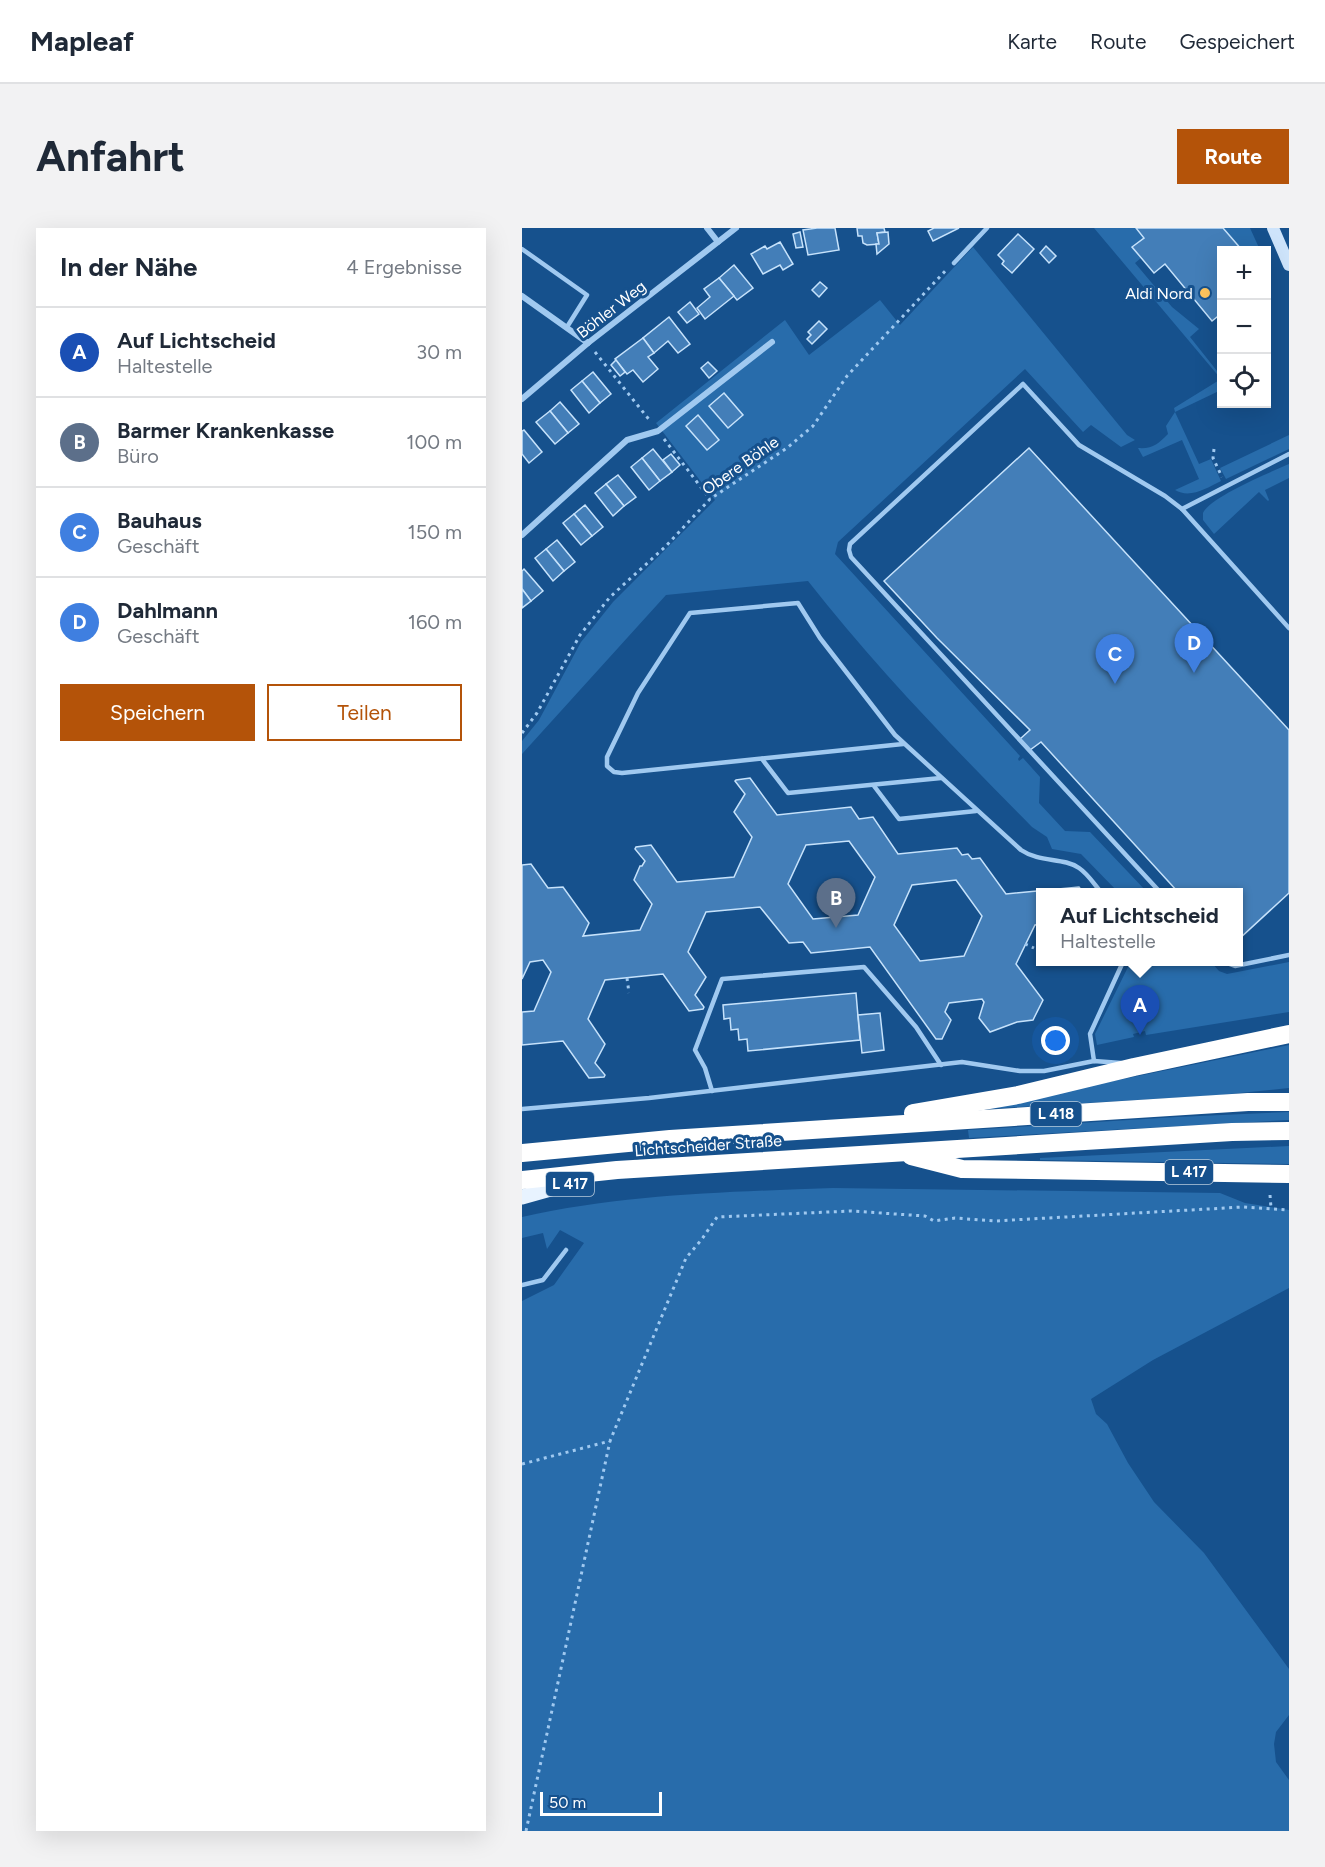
<!DOCTYPE html>
<html lang="de">
<head>
<meta charset="utf-8">
<style>
  body { margin:0; font-family:Figtree,sans-serif; background:#f2f2f3; color:#1f2937 }
  .controls { position:absolute; right:18px; top:18px; display:grid; overflow:hidden; border-radius:0px; box-shadow:0 6px 24px #0002 }
  .controls button { width:54px; height:54px; display:grid; place-items:center; padding:0; border:0; border-bottom:2px solid #e0e1e3; background:#fff; color:#1f2937; font:30px sans-serif }
  .scale { position:absolute; left:18px; bottom:15px; width:122px; box-sizing:border-box; padding-left:6px; border:3px solid #fff; border-top:0; font-size:16px; line-height:21px; white-space:nowrap; color:#fff; -webkit-text-stroke:4px #16518d; paint-order:stroke }
  .you { position:absolute; left:534px; top:813px; width:21px; height:21px; margin:-15px; border:4px solid #fff; border-radius:50%; background:#1a73e8; box-shadow:0 0 0 9px #1a73e833 }
  .badge { display:grid; place-items:center; width:39px; height:39px; border-radius:50%; background:#b45309; color:#fff; font-size:20px; font-weight:700 }
  .pin { position:absolute; translate:-50% -50px; filter:drop-shadow(0 2px 3px #0008) }
  .pin::after { content:''; position:absolute; top:32px; width:21px; height:18px; background:inherit; clip-path:polygon(0 0,100% 0,50% 100%) }
  .popup { position:absolute; left:514px; top:660px; width:207px; height:78px; box-sizing:border-box; display:grid; place-content:center; border-radius:0px; background:#fff; filter:drop-shadow(0 2px 4px #0005); font-size:20px; white-space:nowrap; color:#747a83 }
  .popup b { font-size:22px; color:#1f2937 }
  .popup::after { content:''; position:absolute; left:50%; top:100%; margin-left:-12px; border:12px solid transparent; border-top-color:#fff }
  .list { margin:0; padding:0; list-style:none }
  h2 { display:flex; justify-content:space-between; align-items:center; height:78px; margin:0; padding:0 24px; font-size:26px }
  h2 small { font-size:20px; font-weight:400; color:#747a83 }
  .list li { display:grid; grid-template-columns:39px 1fr auto; gap:18px; align-items:center; box-sizing:border-box; height:90px; padding:0 24px; border-top:2px solid #e0e1e3 }
  .list b { display:block; font-size:22px; white-space:nowrap }
  .list p { margin:0; font-size:20px; white-space:nowrap; color:#747a83 }
  .list em { font-size:20px; font-style:normal; color:#747a83 }
  .actions { display:flex; gap:12px; padding:18px 24px }
  .actions a { flex:1; padding:14px 0; border:2px solid #b45309; border-radius:0px; text-align:center; font-size:21px; color:#b45309 }
  .actions .main { background:#b45309; color:#fff }
  .icon { flex:none; width:33px; height:33px; fill:none; stroke:currentColor; stroke-width:2; stroke-linecap:round; stroke-linejoin:round }
  .map { position:relative; flex:none; width:767px; height:1603px; overflow:hidden; border-radius:0px }
  header { display:flex; align-items:center; gap:36px; box-sizing:border-box; height:84px; padding:0 30px; background:#fff; border-bottom:2px solid #e0e1e3 }
  header strong { font-size:28px }
  nav { display:flex; gap:33px; margin-inline-start:auto; font-size:21px }
  .intro { display:flex; align-items:center; justify-content:space-between; box-sizing:border-box; height:144px; padding:0 36px }
  h1 { margin:0; font-size:42px }
  .button { padding:15px 27px; border-radius:0px; background:#b45309; color:#fff; font-size:21px; font-weight:700 }
  main { display:flex; gap:36px; padding:0 36px }
  aside { flex:1; background:#fff; border-radius:0px; box-shadow:0 6px 24px #0002 }
  .map>svg:first-child { display:block }
  .green { fill:#286cab }
  .building { fill:#437eb8; stroke:#c6e2fb; stroke-width:1.5; fill-rule:evenodd }
  .lines { fill:none; stroke-linecap:round; stroke-linejoin:round }
  .path { stroke:#a0c9f0; stroke-width:3; stroke-dasharray:3 4.5; stroke-linecap:butt }
  .lane { stroke:#a0c9f0; stroke-width:4.5 }
  .street { stroke:#a0c9f0; stroke-width:6 }
  .secondary { stroke:#cee4fb; stroke-width:12 }
  .primary { stroke:#e8f3ff; stroke-width:15 }
  .highway { stroke:#fff; stroke-width:18 }
  .poi-dot { fill:#ffc65e; stroke:#16518d; stroke-width:2 }
  .labels { text-anchor:middle; stroke-width:6; stroke-linejoin:round; paint-order:stroke }
  .shield { fill:#16518d; stroke:#b9cbdd; stroke-width:1.5 }
  .shield-label { font-size:15px; font-weight:bold; fill:#fff }
  .poi-label { font-size:16px; fill:#fff; stroke:#16518d; text-anchor:end }
  .street-label { font-size:16px; fill:#fff; stroke:#16518d }
</style>
</head>
<body>
<header>
<strong>Mapleaf</strong>
<nav><a>Karte</a><a>Route</a><a>Gespeichert</a></nav>
</header>
<div class="intro"><h1>Anfahrt</h1><a class="button">Route</a></div>
<main>
<aside>
<h2>In der Nähe<small>4 Ergebnisse</small></h2>
<ul class="list">
<li><span class="badge" style="background:#1a4fb4">A</span><div><b>Auf Lichtscheid</b><p>Haltestelle</p></div><em>30 m</em></li>
<li><span class="badge" style="background:#5c6f8a">B</span><div><b>Barmer Krankenkasse</b><p>Büro</p></div><em>100 m</em></li>
<li><span class="badge" style="background:#3f7fe0">C</span><div><b>Bauhaus</b><p>Geschäft</p></div><em>150 m</em></li>
<li><span class="badge" style="background:#3f7fe0">D</span><div><b>Dahlmann</b><p>Geschäft</p></div><em>160 m</em></li>
</ul>
<div class="actions"><a class="main">Speichern</a><a>Teilen</a></div>
</aside>
<div class="map">
<svg width="767" height="1603" viewBox="0 0 767 1603">
  <rect width="100%" height="100%" fill="#16518d"/>
  <g class="green">
    <path d="M 572,0 L 614,0 L 622,10 L 611,19 L 619,30 L 613,35 L 650,79 L 677,101 L 668,109 L 699,148 L 699,162 L 653,184 L 677,236 L 689,231 L 699,253 C 685,260 668,271 653,262 L 677,251 L 660,212 L 621,229 L 616,220 C 631,221 636,216 646,206 L 644,198 L 653,184 L 652,180 L 699,151 Z"/>
    <path d="M 701,0 L 728,0 L 738,22 L 720,22 Z"/>
    <path d="M 451,19 L 605,207 L 613,212 L 599,219 L 569,197 L 561,204 L 503,141 L 316,314 L 313,326 L 498,528 L 496,531 L 497,533 L 501,530 L 518,549 L 517,575 L 543,603 L 568,604 L 625,664 L 596,664 L 559,626 L 530,621 L 525,609 L 510,599 C 432,520 354,440 286,353 L 144,367 L 0,526 L 0,513 L 17,492 L 59,414 L 91,374 L 193,272 L 134,195 L 263,92 L 287,127 L 358,72 L 378,97 Z"/>
    <path d="M 767,207 L 767,221 L 704,251 L 698,240 Z"/>
    <path d="M 767,236 L 767,250 L 743,262 L 747,272 L 746,273 L 737,264 L 692,306 L 681,292 L 681,285 C 688,269 749,244 767,236 Z"/>
    <path d="M 610,734 L 689,734 L 697,743 L 705,746 L 767,734 L 767,784 L 624,807 L 623,803 L 611,806 L 612,809 L 575,817 L 573,806 L 606,739 Z"/>
    <path d="M 767,817 L 767,860 L 698,867 L 464,881 L 533,865 Z"/>
    <path d="M 767,884 L 767,892 L 447,910 L 446,902 L 655,889 Z"/>
    <path d="M 767,918 L 767,936 L 518,932 L 518,930 Z"/>
    <path d="M 311,960 L 698,965 L 723,975 L 767,982 L 767,1060 L 631,1132 L 569,1171 L 574,1186 L 585,1196 L 606,1235 L 632,1274 L 682,1325 L 767,1441 L 767,1487 L 754,1504 L 752,1516 L 754,1534 L 767,1552 L 767,1603 L 0,1603 L 0,1073 L 32,1057 L 62,1015 L 38,1002 L 25,1021 L 21,1005 L 0,1010 L 0,989 C 103,966 207,964 311,960 Z"/>
  </g>
  <g class="building">
    <path d="M 295,0 L 313,0 L 317,22 L 286,27 L 281,2 Z"/>
    <path d="M 335,0 L 362,0 L 363,4 L 355,5 L 357,16 L 345,17 L 341,15 L 340,8 L 336,8 Z"/>
    <path d="M 412,0 L 437,0 L 411,13 L 406,3 Z"/>
    <path d="M 614,0 L 701,0 L 720,22 L 700,22 L 700,85 L 690,93 L 643,36 L 632,45 L 610,19 L 622,10 Z"/>
    <path d="M 278,4 L 281,19 L 274,20 L 271,6 Z"/>
    <path d="M 366,4 L 367,16 L 355,26 L 354,16 L 357,16 L 355,5 Z"/>
    <path d="M 496,6 L 512,21 L 490,45 L 480,36 L 482,33 L 476,27 Z"/>
    <path d="M 258,14 L 271,36 L 261,42 L 258,37 L 241,46 L 229,26 L 243,18 L 245,21 Z"/>
    <path d="M 524,18 L 534,28 L 527,35 L 518,25 Z"/>
    <path d="M 212,37 L 231,60 L 215,72 L 197,50 Z"/>
    <path d="M 197,50 L 212,68 L 183,91 L 175,80 L 188,69 L 182,61 Z"/>
    <path d="M 298,54 L 305,60 L 297,69 L 290,62 Z"/>
    <path d="M 168,74 L 177,86 L 165,95 L 156,84 Z"/>
    <path d="M 147,89 L 168,116 L 156,125 L 146,113 L 132,125 L 121,110 Z"/>
    <path d="M 297,93 L 305,101 L 290,116 L 285,111 L 289,107 L 286,104 Z"/>
    <path d="M 121,110 L 132,125 L 126,129 L 136,141 L 121,154 L 111,142 L 105,146 L 93,131 Z"/>
    <path d="M 94,132 L 103,144 L 98,148 L 89,137 Z"/>
    <path d="M 186,134 L 195,143 L 187,150 L 179,140 Z"/>
    <path d="M 71,144 L 89,166 L 78,175 L 60,153 Z"/>
    <path d="M 60,153 L 78,175 L 67,185 L 49,162 Z"/>
    <path d="M 202,165 L 221,187 L 206,200 L 187,178 Z"/>
    <path d="M 38,174 L 57,196 L 46,205 L 28,183 Z"/>
    <path d="M 28,183 L 46,205 L 33,216 L 14,194 Z"/>
    <path d="M 176,187 L 197,212 L 185,222 L 164,198 Z"/>
    <path d="M 2,202 L 20,224 L 7,235 L 0,226 L 0,203 Z"/>
    <path d="M 507,220 L 767,502 L 767,665 L 717,711 L 717,664 L 656,664 L 519,514 L 508,522 L 498,511 L 508,502 L 415,410 L 362,353 Z"/>
    <path d="M 131,221 L 150,244 L 138,253 L 120,230 Z"/>
    <path d="M 149,226 L 158,237 L 150,244 L 141,232 Z"/>
    <path d="M 120,230 L 138,253 L 127,262 L 109,239 Z"/>
    <path d="M 96,247 L 114,269 L 102,278 L 84,256 Z"/>
    <path d="M 84,256 L 102,278 L 91,288 L 73,265 Z"/>
    <path d="M 63,277 L 81,299 L 70,308 L 52,286 Z"/>
    <path d="M 52,286 L 70,308 L 59,317 L 41,295 Z"/>
    <path d="M 35,312 L 53,334 L 42,343 L 24,321 Z"/>
    <path d="M 24,321 L 42,343 L 31,353 L 13,330 Z"/>
    <path d="M 2,341 L 21,363 L 9,373 L 0,361 L 0,343 Z"/>
    <path d="M 0,361 L 9,373 L 0,380 Z"/>
    <path d="M 228,550 L 255,587 L 329,579 L 337,591 L 351,589 L 376,626 L 435,620 L 440,627 L 446,626 L 450,631 L 458,630 L 484,666 L 557,659 L 561,664 L 519,664 L 519,696 L 513,697 L 494,736 L 521,772 L 511,792 L 495,794 L 468,804 L 457,790 L 462,774 L 460,771 L 427,775 L 423,784 L 429,792 L 420,811 L 414,811 L 348,719 L 289,725 L 281,714 L 267,715 L 238,679 L 184,684 L 166,724 L 184,749 L 173,767 L 182,779 L 181,781 L 167,783 L 141,746 L 83,752 L 66,791 L 83,816 L 73,835 L 83,847 L 82,849 L 67,850 L 41,813 L 0,817 L 0,784 L 12,783 L 29,744 L 21,732 L 8,734 L 0,751 L 0,637 L 9,636 L 26,660 L 41,659 L 67,695 L 61,708 L 118,702 L 130,676 L 112,652 L 118,638 L 120,638 L 123,633 L 113,621 L 114,619 L 129,617 L 155,654 L 212,649 L 230,609 L 212,584 L 223,566 L 213,553 L 214,552 ZM 327,613 L 353,649 L 336,687 L 291,691 L 266,656 L 284,617 ZM 434,652 L 460,688 L 442,728 L 398,733 L 372,697 L 390,657 Z"/>
    <path d="M 334,765 L 338,812 L 226,823 L 225,811 L 217,812 L 216,801 L 209,802 L 208,790 L 202,791 L 201,777 Z"/>
    <path d="M 358,785 L 362,822 L 340,825 L 336,787 Z"/>
  </g>
  <g class="lines">
    <g class="path">
      <path d="M 73,124 L 129,194"/>
      <path d="M 142,211 L 188,271"/>
      <path d="M 692,221 L 691,230 L 700,249"/>
      <path d="M 0,505 L 15,485 L 58,407 L 88,369 L 143,319 L 188,271 L 265,220 L 291,198 L 325,148 L 426,40"/>
      <path d="M 503,716 L 512,720"/>
      <path d="M 105,750 L 107,765"/>
      <path d="M 748,967 L 749,980"/>
      <path d="M 0,1236 L 88,1213 L 164,1030 L 180,1011 L 195,989 L 329,983 L 403,988 L 412,993 L 433,990 L 473,993 L 721,979 L 767,982"/>
      <path d="M 4,1603 L 88,1213"/>
    </g>
    <g class="lane">
      <path d="M 0,21 L 65,67 L 45,99"/>
      <path d="M 432,35 L 465,0"/>
      <path d="M 660,281 L 767,226"/>
      <path d="M 381,516 L 100,545 L 92,544 L 85,538 L 85,529 L 116,465 L 168,385 L 276,375 L 298,410 L 373,507 L 499,622 C 518,635 541,629 557,640 C 566,646 572,656 579,664"/>
      <path d="M 240,531 L 266,565 L 419,550"/>
      <path d="M 352,558 L 377,591 L 454,583"/>
      <path d="M 638,664 L 329,329 L 327,322 L 328,316 L 501,156 L 557,217 L 643,268 L 660,281 L 767,400"/>
      <path d="M 702,734 L 713,738 L 767,727"/>
      <path d="M 572,833 L 568,806 L 601,734"/>
      <path d="M 190,863 L 183,840 L 173,822 L 200,751 L 342,739 L 394,799 L 419,837"/>
      <path d="M 0,881 L 127,870 L 440,834 L 498,843 L 522,843 L 572,833 L 599,835"/>
      <path d="M 0,1057 L 21,1052 L 44,1022"/>
    </g>
    <g class="street">
      <path d="M 185,0 L 196,14"/>
      <path d="M 0,68 L 66,115"/>
      <path d="M 0,171 L 66,115 L 214,0"/>
      <path d="M 0,307 L 105,212 L 136,203 L 250,114"/>
    </g>
    <path class="secondary" d="M 751,0 L 767,37"/>
    <path class="primary" d="M 0,969 L 64,951"/>
    <g class="highway">
      <path d="M 391,885 L 496,867 L 612,839 L 767,806"/>
      <path d="M 0,925 L 148,911 L 726,874 L 767,874"/>
      <path d="M 389,928 L 440,941 L 767,946"/>
      <path d="M 0,952 L 95,942 L 710,904 L 767,903"/>
    </g>
  </g>
  <circle class="poi-dot" cx="683" cy="65" r="6"/>
  <g class="labels">
    <g class="shield">
      <rect x="508.5" y="874" width="51" height="24" rx="4.5"/>
      <rect x="643" y="932" width="48" height="24" rx="4.5"/>
      <rect x="24" y="944" width="48" height="24" rx="4.5"/>
    </g>
    <g class="shield-label">
      <text x="534" y="891">L 418</text>
      <text x="667" y="949">L 417</text>
      <text x="48" y="961">L 417</text>
    </g>
    <g class="poi-label">
      <text x="671" y="71">Aldi Nord</text>
    </g>
    <g class="street-label">
      <text transform="translate(89 81) rotate(-38)" y="6">Böhler Weg</text>
      <text transform="translate(218 237) rotate(-35)" y="6">Obere Böhle</text>
      <text transform="translate(186 917) rotate(-4)" y="6">Lichtscheider Straße</text>
    </g>
  </g>
</svg>
<div class="controls">
<button>+</button>
<button>−</button>
<button><svg class="icon" aria-label="locate" viewBox="0 0 24 24"><circle cx="12" cy="12" r="6"/><path d="M12 2v4M12 18v4M2 12h4M18 12h4"/></svg></button>
</div>
<div class="scale">50 m</div>
<div class="you"></div>
<div class="pin badge" style="left:618px;top:807px;background:#1a4fb4">A</div>
<div class="popup"><b>Auf Lichtscheid</b>Haltestelle</div>
<div class="pin badge" style="left:314px;top:700px;background:#5c6f8a">B</div>
<div class="pin badge" style="left:593px;top:456px;background:#3f7fe0">C</div>
<div class="pin badge" style="left:672px;top:445px;background:#3f7fe0">D</div>
</div>
</main>
</body>
</html>
